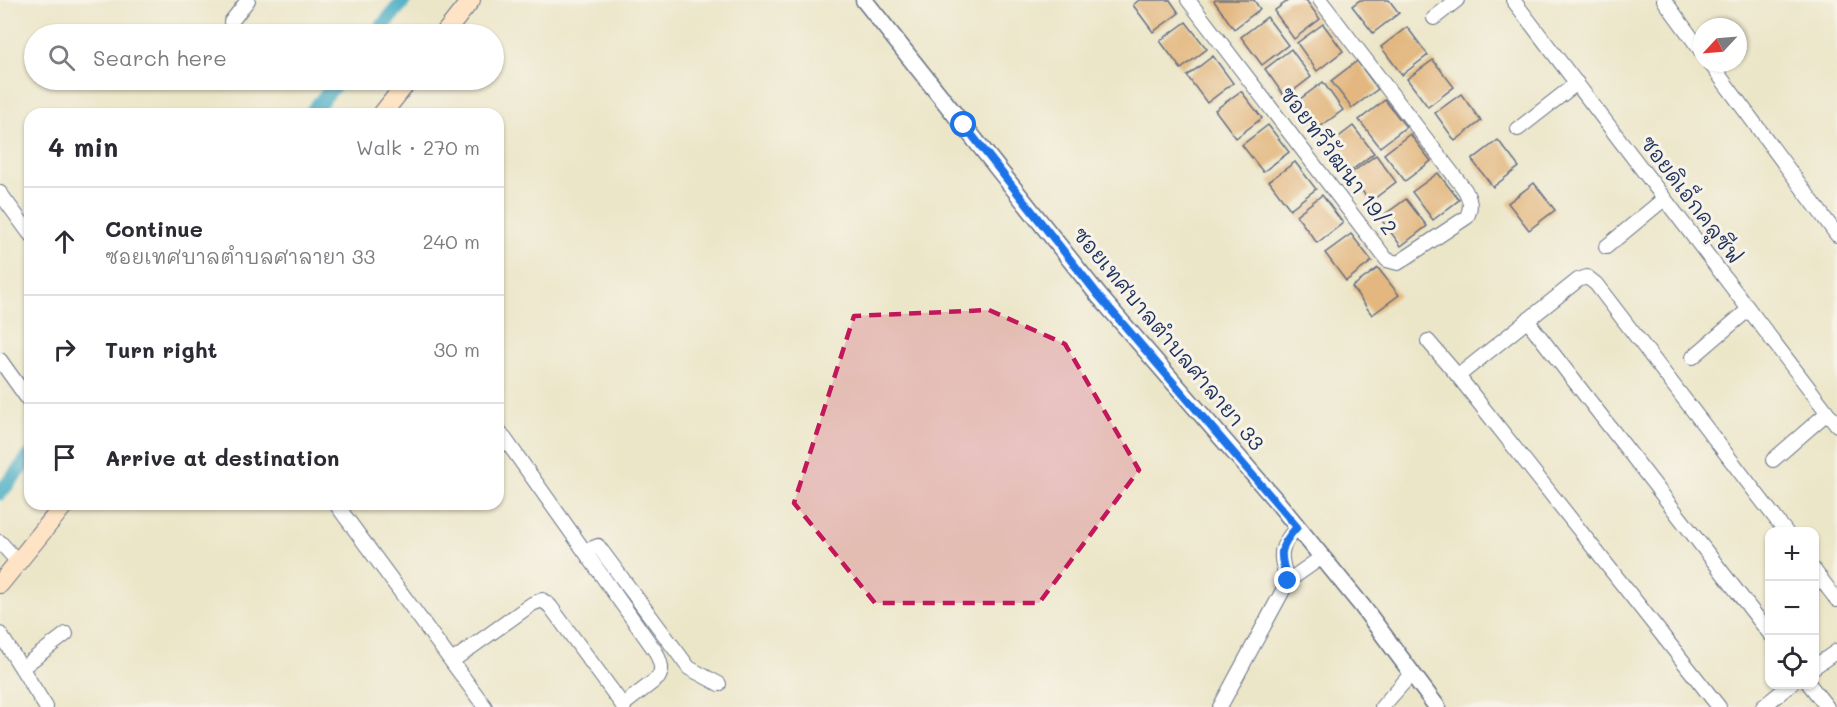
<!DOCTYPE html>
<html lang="en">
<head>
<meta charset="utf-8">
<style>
  body { margin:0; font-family:Mali,"Playpen Sans Thai",sans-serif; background:#f7f7f7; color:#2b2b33 }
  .controls { position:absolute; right:18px; bottom:18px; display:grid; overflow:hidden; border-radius:12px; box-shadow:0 2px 4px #0004 }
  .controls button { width:54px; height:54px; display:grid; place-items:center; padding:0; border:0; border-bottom:2px solid #e1e1e2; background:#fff; color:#2b2b33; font:30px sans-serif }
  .compass { position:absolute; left:1693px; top:18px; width:54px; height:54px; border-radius:50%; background:#fff; box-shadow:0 2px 4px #0004; rotate:244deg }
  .stop { position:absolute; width:18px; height:18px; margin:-14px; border:4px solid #1a73e8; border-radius:50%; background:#fff }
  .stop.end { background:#1a73e8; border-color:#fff; box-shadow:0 2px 6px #0008 }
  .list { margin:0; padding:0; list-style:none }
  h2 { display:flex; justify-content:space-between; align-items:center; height:78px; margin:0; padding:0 24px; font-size:26px }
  h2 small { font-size:20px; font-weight:400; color:#7c7c81 }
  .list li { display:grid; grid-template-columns:39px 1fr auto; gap:18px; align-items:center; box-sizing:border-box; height:108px; padding:0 24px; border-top:2px solid #e1e1e2 }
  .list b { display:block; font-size:22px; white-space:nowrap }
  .list p { margin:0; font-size:20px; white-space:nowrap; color:#7c7c81 }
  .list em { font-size:20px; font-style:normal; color:#7c7c81 }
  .icon { flex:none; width:33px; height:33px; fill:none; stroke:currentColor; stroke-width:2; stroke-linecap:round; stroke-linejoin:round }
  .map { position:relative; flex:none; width:1837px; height:707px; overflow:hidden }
  .search { position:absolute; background:#fff; box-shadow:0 2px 4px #0004; left:24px; top:24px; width:480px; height:66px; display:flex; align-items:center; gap:15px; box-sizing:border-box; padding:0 21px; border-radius:33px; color:#7c7c81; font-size:22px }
  .panel { position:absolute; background:#fff; box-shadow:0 2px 4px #0004; left:24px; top:108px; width:480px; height:402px; border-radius:18px }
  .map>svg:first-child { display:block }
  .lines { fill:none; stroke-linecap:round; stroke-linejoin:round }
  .canal { stroke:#43abc3; stroke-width:15 }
  .building { fill:#e3b77f }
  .minor-casing { stroke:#646f83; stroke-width:16 }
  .tertiary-casing { stroke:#646f83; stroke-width:19 }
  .secondary-casing { stroke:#646f83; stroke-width:20 }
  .minor { stroke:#fff; stroke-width:14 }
  .tertiary { stroke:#fff; stroke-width:16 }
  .secondary { stroke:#fee4c5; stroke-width:18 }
  .route { stroke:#1a73e8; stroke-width:8 }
  .marked { fill:#c2185b; fill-opacity:0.2; stroke:#c2185b; stroke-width:4.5; stroke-dasharray:12 8; stroke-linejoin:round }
  .labels { text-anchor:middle; stroke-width:6; stroke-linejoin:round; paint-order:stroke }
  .street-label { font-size:21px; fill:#1b2f5e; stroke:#f7f3e8 }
</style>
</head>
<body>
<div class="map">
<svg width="1837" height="707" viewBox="0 0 1837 707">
  <rect width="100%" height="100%" fill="#f7f3e8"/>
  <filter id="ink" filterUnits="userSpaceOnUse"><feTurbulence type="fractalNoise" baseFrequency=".0167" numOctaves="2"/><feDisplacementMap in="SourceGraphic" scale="12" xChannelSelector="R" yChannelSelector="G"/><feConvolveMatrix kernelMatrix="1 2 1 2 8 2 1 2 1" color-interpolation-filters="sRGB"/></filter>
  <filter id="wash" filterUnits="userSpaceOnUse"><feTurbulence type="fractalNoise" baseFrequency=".008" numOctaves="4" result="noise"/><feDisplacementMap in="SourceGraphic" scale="24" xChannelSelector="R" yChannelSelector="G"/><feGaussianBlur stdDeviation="1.35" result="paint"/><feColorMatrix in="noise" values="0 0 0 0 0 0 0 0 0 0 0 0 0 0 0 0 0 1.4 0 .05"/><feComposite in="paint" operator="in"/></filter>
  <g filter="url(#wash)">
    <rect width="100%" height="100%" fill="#ece6c9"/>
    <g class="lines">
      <g class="canal">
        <path d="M 376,34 L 404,0"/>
        <path d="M 310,114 L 339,80"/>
        <path d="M 0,493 L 30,456"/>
      </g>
    </g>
    <g id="blocks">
      <g class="building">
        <path d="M 1139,0 L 1170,0 L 1179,13 L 1153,32 L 1133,5 Z"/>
        <path d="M 1215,0 L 1254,0 L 1260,9 L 1234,29 L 1214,1 Z"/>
        <path d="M 1289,0 L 1306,0 L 1320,19 L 1294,39 L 1274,11 Z"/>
        <path d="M 1360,0 L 1389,0 L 1399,13 L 1373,33 L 1352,6 Z"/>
        <path d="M 1267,17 L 1288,45 L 1262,65 L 1241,37 Z"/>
        <path d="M 1186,22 L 1207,49 L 1181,69 L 1160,41 Z"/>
        <path d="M 1323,24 L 1343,51 L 1317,71 L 1297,43 Z"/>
        <path d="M 1407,27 L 1428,55 L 1402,75 L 1381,47 Z"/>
        <path d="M 1291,49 L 1311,77 L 1285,97 L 1265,69 Z"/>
        <path d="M 1213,56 L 1233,83 L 1207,103 L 1187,76 Z"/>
        <path d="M 1433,60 L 1454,87 L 1428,107 L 1407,79 Z"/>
        <path d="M 1357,61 L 1378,89 L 1352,108 L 1331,81 Z"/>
        <path d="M 1323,82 L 1343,110 L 1317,129 L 1296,102 Z"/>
        <path d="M 1241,91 L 1262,118 L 1236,138 L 1215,110 Z"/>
        <path d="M 1461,94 L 1481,121 L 1455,141 L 1435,113 Z"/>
        <path d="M 1385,100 L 1406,127 L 1380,147 L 1359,120 Z"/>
        <path d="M 1268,125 L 1289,152 L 1263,172 L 1242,145 Z"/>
        <path d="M 1353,126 L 1374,153 L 1348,173 L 1327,146 Z"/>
        <path d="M 1410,134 L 1431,161 L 1405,181 L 1384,154 Z"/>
        <path d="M 1498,140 L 1519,167 L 1493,187 L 1472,160 Z"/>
        <path d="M 1376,155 L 1396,182 L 1370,202 L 1350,174 Z"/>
        <path d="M 1295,162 L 1316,189 L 1290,209 L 1269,181 Z"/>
        <path d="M 1438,173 L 1459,200 L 1433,220 L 1412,192 Z"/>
        <path d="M 1534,183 L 1555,210 L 1529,230 L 1508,203 Z"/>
        <path d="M 1322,195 L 1343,223 L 1317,243 L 1296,215 Z"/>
        <path d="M 1406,199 L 1427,226 L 1401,246 L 1380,218 Z"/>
        <path d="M 1351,234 L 1372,261 L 1346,281 L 1325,253 Z"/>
        <path d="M 1378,268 L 1399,295 L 1372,315 L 1352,287 Z"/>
      </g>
    </g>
  </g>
  <g filter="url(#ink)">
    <use href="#blocks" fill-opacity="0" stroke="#646f83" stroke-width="1.5"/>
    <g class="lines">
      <g class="minor-casing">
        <g id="minor">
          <path d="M 1188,0 L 1387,260 L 1398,263 L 1467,217 C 1472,206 1470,200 1465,190 L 1320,0"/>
          <path d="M 1513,0 L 1837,425"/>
          <path d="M 1664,0 L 1702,52"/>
          <path d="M 1434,18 L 1457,0"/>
          <path d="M 231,22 L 248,0"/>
          <path d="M 1710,63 L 1837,235"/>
          <path d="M 1518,129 L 1577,83"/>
          <path d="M 0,193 L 30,234"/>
          <path d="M 1606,247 L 1664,199"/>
          <path d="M 1527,320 L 1770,634"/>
          <path d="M 1428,341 L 1458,376 L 1719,707"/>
          <path d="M 1693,357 L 1748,310"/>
          <path d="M 0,360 L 30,402"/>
          <path d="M 1458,376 L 1578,280 L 1587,277 L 1596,284 L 1786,532"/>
          <path d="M 498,429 L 656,652 C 660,662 664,669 658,678 L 623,705"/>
          <path d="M 1773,460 L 1827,413"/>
          <path d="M 336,504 L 485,707"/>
          <path d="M 0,542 L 18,562"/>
          <path d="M 585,551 L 598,546 L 689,668 L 719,684"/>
          <path d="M 1814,570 L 1837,600"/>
          <path d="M 1288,581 C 1278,555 1279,547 1297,527"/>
          <path d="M 0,634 L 46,707"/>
          <path d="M 452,661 L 532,604 L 542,600 L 550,606 L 624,707"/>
          <path d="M 23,667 L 66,634"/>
          <path d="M 1814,667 L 1837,651"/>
          <path d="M 1809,684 L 1827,707"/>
          <path d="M 1220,707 L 1288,581 L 1322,557"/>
          <path d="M 1382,707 L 1412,673"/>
          <path d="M 1763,707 L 1791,684"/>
        </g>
      </g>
      <g class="tertiary-casing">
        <path id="tertiary" d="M 864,0 L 1099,296 L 1278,503 L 1362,606 L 1437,707"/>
      </g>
      <g class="secondary-casing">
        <g id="secondary">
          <path d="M 444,34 L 471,0"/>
          <path d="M 382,114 L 409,80"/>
          <path d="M 0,584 L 65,504"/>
        </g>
      </g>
      <use href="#minor" class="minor"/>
      <use href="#tertiary" class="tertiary"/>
      <use href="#secondary" class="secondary"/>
    </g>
  </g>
  <g class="lines" filter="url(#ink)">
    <path class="route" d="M 964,125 L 1099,296 L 1297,527 C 1278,547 1279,555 1288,581"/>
  </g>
  <path class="marked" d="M 989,310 L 1065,344 L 1139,470 L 1039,603 L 875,603 L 794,503 L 854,316 Z"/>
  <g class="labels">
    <g class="street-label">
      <text transform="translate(1338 161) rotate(53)" y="7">ซอยทวีวัฒนา 19/2</text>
      <text transform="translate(1691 200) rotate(53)" y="7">ซอยดิเอ็กคลูซีฟ</text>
      <text transform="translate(1168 339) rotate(50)" y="7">ซอยเทศบาลตำบลศาลายา 33</text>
    </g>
  </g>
</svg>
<div class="controls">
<button>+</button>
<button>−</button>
<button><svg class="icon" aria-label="locate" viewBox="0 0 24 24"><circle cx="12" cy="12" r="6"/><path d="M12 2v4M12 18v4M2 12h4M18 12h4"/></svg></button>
</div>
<svg class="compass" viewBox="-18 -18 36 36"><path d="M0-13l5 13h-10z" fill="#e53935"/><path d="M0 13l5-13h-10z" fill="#7c7c81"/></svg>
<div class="stop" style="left:964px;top:125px"></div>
<div class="stop end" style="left:1288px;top:581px"></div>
<div class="search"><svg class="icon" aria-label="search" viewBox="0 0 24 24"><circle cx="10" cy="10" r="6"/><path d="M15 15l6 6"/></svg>Search here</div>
<section class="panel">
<h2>4 min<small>Walk · 270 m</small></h2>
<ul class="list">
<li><svg class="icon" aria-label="ahead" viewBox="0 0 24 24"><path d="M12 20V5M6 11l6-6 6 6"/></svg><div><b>Continue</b><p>ซอยเทศบาลตำบลศาลายา 33</p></div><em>240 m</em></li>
<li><svg class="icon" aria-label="right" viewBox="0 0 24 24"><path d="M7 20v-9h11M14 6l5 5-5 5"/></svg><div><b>Turn right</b></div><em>30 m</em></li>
<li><svg class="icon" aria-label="arrive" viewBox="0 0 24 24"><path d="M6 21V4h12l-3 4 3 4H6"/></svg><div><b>Arrive at destination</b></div></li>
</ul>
</section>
</div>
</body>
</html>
